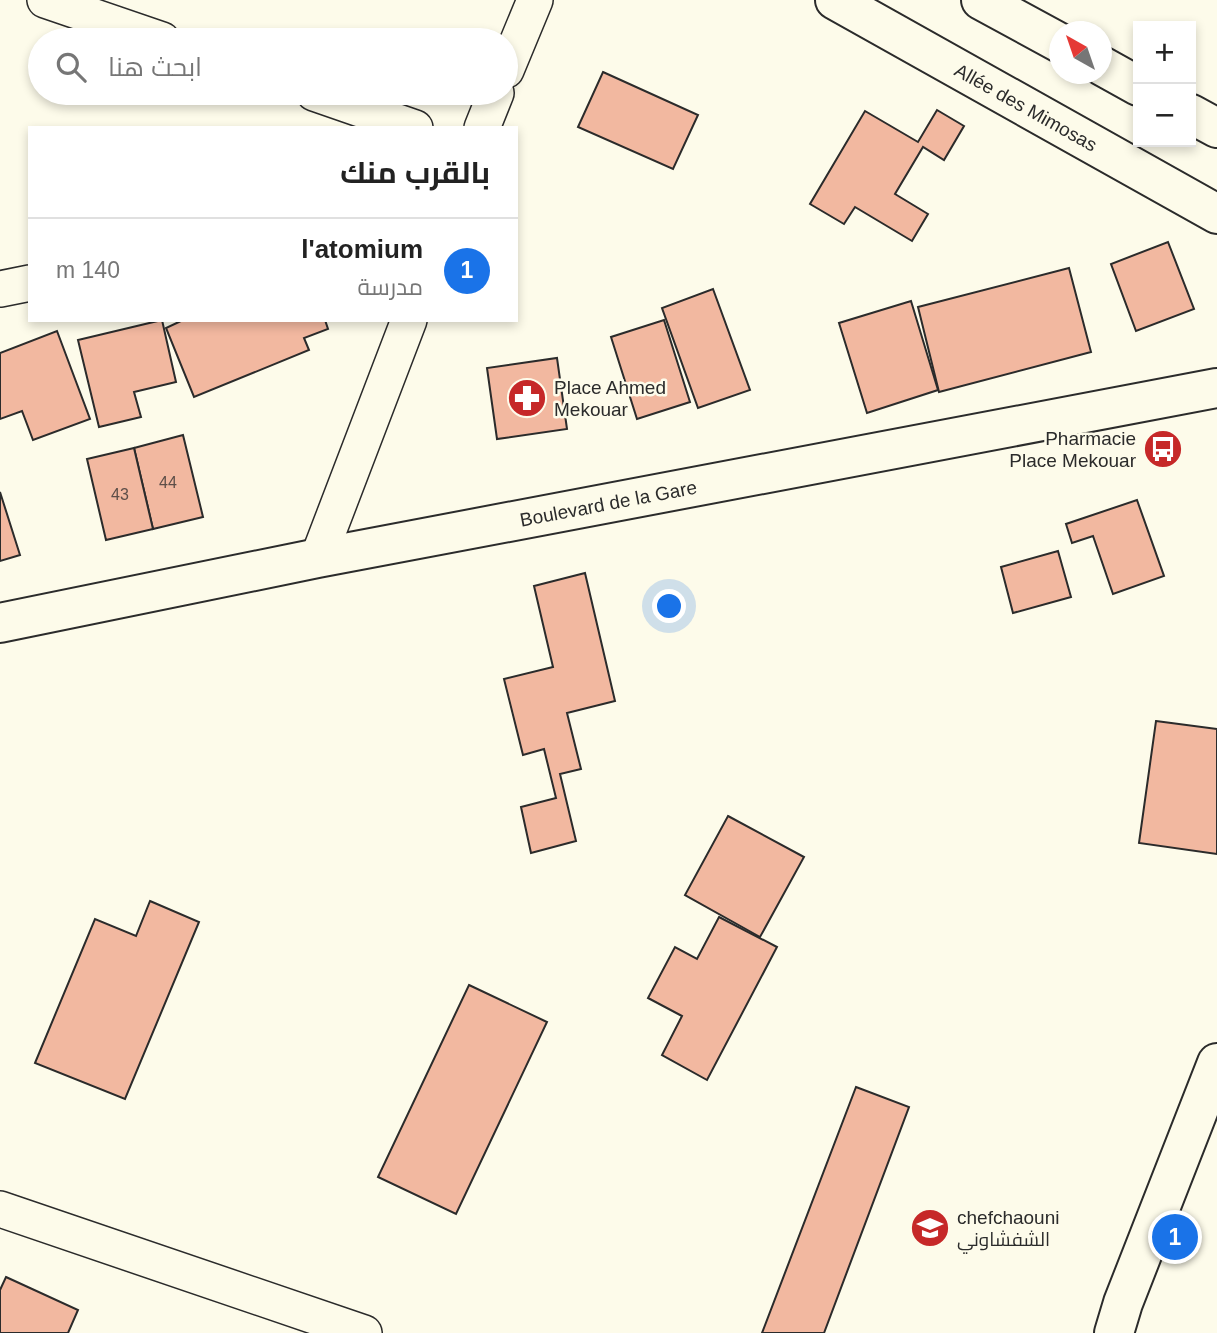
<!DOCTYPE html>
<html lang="ar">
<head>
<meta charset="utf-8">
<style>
  body { margin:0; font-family:Arial,Cairo,sans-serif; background:#f6f6f6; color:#222; direction:rtl }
  .controls { position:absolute; right:21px; top:21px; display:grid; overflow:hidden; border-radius:0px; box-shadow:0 4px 10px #0003 }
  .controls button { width:63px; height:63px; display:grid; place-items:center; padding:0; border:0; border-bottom:2px solid #e0e0e0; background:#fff; color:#222; font:35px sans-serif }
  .compass { position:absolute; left:1049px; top:21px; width:63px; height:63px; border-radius:50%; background:#fff; box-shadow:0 4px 10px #0003; rotate:320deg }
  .you { position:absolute; left:670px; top:607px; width:24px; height:24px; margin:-18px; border:5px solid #fff; border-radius:50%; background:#1a73e8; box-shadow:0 0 0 10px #1a73e833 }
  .badge { display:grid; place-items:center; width:46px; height:46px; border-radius:50%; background:#1a73e8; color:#fff; font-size:23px; font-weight:700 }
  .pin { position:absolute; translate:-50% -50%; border:4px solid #fff; box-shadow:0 2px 7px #0006 }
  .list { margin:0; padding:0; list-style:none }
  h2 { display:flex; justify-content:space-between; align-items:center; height:91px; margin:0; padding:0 28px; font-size:30px }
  h2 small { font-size:23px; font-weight:400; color:#767676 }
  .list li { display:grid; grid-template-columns:46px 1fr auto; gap:21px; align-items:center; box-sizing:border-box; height:105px; padding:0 28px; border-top:2px solid #e0e0e0 }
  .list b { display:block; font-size:26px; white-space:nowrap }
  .list p { margin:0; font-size:23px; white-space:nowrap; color:#767676 }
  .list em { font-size:23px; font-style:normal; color:#767676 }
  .icon { flex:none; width:38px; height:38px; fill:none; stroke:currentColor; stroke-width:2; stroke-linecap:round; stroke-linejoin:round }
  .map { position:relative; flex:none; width:1217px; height:1333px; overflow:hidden; direction:ltr }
  .search { position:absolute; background:#fff; box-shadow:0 4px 10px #0003; left:28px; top:28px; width:490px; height:77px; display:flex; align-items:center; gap:18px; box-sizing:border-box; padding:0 24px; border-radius:38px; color:#767676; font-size:26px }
  .panel { position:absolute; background:#fff; box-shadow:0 4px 10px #0003; left:28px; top:126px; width:490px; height:196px; border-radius:0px; direction:rtl }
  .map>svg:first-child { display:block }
  .building { fill:#f2b8a0; stroke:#2b2b2b; stroke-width:2 }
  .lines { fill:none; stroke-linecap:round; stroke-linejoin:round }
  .street-casing { stroke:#2b2b2b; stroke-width:38 }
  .secondary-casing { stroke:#2b2b2b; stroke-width:42 }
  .street { stroke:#fdfbea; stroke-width:35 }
  .secondary { stroke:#fdfbea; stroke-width:38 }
  .labels { text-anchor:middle; stroke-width:5; stroke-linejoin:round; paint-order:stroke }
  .number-label { font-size:16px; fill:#5d4e48 }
  .street-label { font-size:19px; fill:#2b2b2b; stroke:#fdfbea }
  .poi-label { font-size:19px; fill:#2b2b2b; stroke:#fdfbea; text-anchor:start }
</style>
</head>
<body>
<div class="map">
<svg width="1217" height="1333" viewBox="0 0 1217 1333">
  <rect width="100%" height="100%" fill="#fdfbea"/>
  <g class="building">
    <path d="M 603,72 L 698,115 L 673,169 L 578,127 Z"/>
    <path d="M 937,110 L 964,126 L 944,160 L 923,147 L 895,194 L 928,214 L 912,241 L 855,207 L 844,224 L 810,204 L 865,111 L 918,142 Z"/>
    <path d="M 1168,242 L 1194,309 L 1136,331 L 1111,264 Z"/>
    <path d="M 1069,268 L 1091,352 L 939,392 L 918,307 Z"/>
    <path d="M 713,289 L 750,390 L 698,408 L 662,308 Z"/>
    <path d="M 911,301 L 938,390 L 867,413 L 839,323 Z"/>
    <path d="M 162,320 L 176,382 L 134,392 L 141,417 L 99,427 L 78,340 Z"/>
    <path d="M 183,320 L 325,320 L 328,329 L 304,338 L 309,350 L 194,397 L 166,328 Z"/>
    <path d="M 664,320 L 690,402 L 637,419 L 611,337 Z"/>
    <path d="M 57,331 L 90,419 L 33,440 L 22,411 L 0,419 L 0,353 Z"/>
    <path d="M 557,358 L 567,429 L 497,439 L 487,368 Z"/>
    <path d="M 183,435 L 203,517 L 153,529 L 134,448 Z"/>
    <path d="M 134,448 L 153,529 L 106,540 L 87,459 Z"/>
    <path d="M 0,492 L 20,555 L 0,561 Z"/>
    <path d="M 1137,500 L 1164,576 L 1113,594 L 1093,536 L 1072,543 L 1066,524 Z"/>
    <path d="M 1058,551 L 1071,597 L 1013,613 L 1001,567 Z"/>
    <path d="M 585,573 L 615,701 L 567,713 L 581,769 L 560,774 L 576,841 L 531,853 L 521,807 L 556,798 L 544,749 L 523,755 L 504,679 L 553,667 L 534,586 Z"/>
    <path d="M 1156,721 L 1217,729 L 1217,854 L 1139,843 Z"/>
    <path d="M 728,816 L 804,857 L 760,937 L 685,895 Z"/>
    <path d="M 150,901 L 199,922 L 125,1099 L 35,1063 L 95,919 L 136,936 Z"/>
    <path d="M 719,917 L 777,947 L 707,1080 L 662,1055 L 682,1016 L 648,998 L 675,947 L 697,959 Z"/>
    <path d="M 469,985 L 547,1022 L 456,1214 L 378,1177 Z"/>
    <path d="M 856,1087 L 909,1107 L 824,1333 L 762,1333 Z"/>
    <path d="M 6,1277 L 78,1310 L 68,1333 L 0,1333 L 0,1290 Z"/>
  </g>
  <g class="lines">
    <g class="street-casing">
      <g id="street">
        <path d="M 45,0 L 162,40"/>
        <path d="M 506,70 L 535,0"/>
        <path d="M 314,93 L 415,128"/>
        <path d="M 482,128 L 496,93"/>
        <path d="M 0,289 L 30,283"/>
        <path d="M 318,558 L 409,320"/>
        <path d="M 0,1209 L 364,1333"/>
      </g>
    </g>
    <g class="secondary-casing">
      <g id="secondary">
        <path id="s1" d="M 835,0 L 1217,214"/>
        <path d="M 981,0 L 1060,43"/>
        <path d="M 1102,66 L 1138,86"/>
        <path d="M 1191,114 L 1217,128"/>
        <path id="s2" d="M 0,623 L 318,558 L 1217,388"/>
        <path d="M 1114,1333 L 1123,1303 L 1217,1063"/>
      </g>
    </g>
    <use href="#street" class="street"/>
    <use href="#secondary" class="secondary"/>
  </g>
  <defs>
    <g id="pharmacy-disc" transform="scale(2.0125)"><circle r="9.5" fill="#c62828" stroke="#fdfbea"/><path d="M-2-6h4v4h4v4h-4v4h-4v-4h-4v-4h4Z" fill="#fff"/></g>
    <g id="bus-disc" transform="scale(2.0125)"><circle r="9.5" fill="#c62828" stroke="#fdfbea"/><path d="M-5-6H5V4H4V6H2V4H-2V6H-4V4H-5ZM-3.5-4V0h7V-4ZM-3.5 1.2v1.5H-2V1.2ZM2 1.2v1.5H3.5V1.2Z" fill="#fff"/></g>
    <g id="school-disc" transform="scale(2.0125)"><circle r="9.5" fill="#c62828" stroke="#fdfbea"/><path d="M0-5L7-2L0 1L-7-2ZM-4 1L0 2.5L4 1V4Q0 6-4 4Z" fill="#fff"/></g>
  </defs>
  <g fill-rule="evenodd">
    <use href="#pharmacy-disc" x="527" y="398"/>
    <use href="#bus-disc" x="1163" y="449"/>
    <use href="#school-disc" x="930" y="1228"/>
  </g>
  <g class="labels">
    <g class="number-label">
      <text x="168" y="488">44</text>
      <text x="120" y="500">43</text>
    </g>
    <g class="street-label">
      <text dy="7" stroke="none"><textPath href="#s1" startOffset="219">Allée des Mimosas</textPath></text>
      <text dy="7" stroke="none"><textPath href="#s2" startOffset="620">Boulevard de la Gare</textPath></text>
    </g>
    <g class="poi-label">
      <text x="554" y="394">Place Ahmed<tspan x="554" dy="22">Mekouar</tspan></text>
      <text x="1136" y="445" text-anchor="end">Pharmacie<tspan x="1136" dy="22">Place Mekouar</tspan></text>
      <text x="957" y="1224">chefchaouni<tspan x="957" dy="22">الشفشاوني</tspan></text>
    </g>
  </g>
</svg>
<div class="controls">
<button>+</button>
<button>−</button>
</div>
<svg class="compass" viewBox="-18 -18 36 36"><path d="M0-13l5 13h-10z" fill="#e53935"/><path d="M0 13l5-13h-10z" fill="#767676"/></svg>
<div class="you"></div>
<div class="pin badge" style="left:1175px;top:1237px">1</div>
<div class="search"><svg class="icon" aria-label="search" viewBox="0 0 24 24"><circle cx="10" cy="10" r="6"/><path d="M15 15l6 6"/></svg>ابحث هنا</div>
<section class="panel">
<h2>بالقرب منك<small></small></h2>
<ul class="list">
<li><span class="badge">1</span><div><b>l'atomium</b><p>مدرسة</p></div><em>140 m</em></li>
</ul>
</section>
</div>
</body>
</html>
